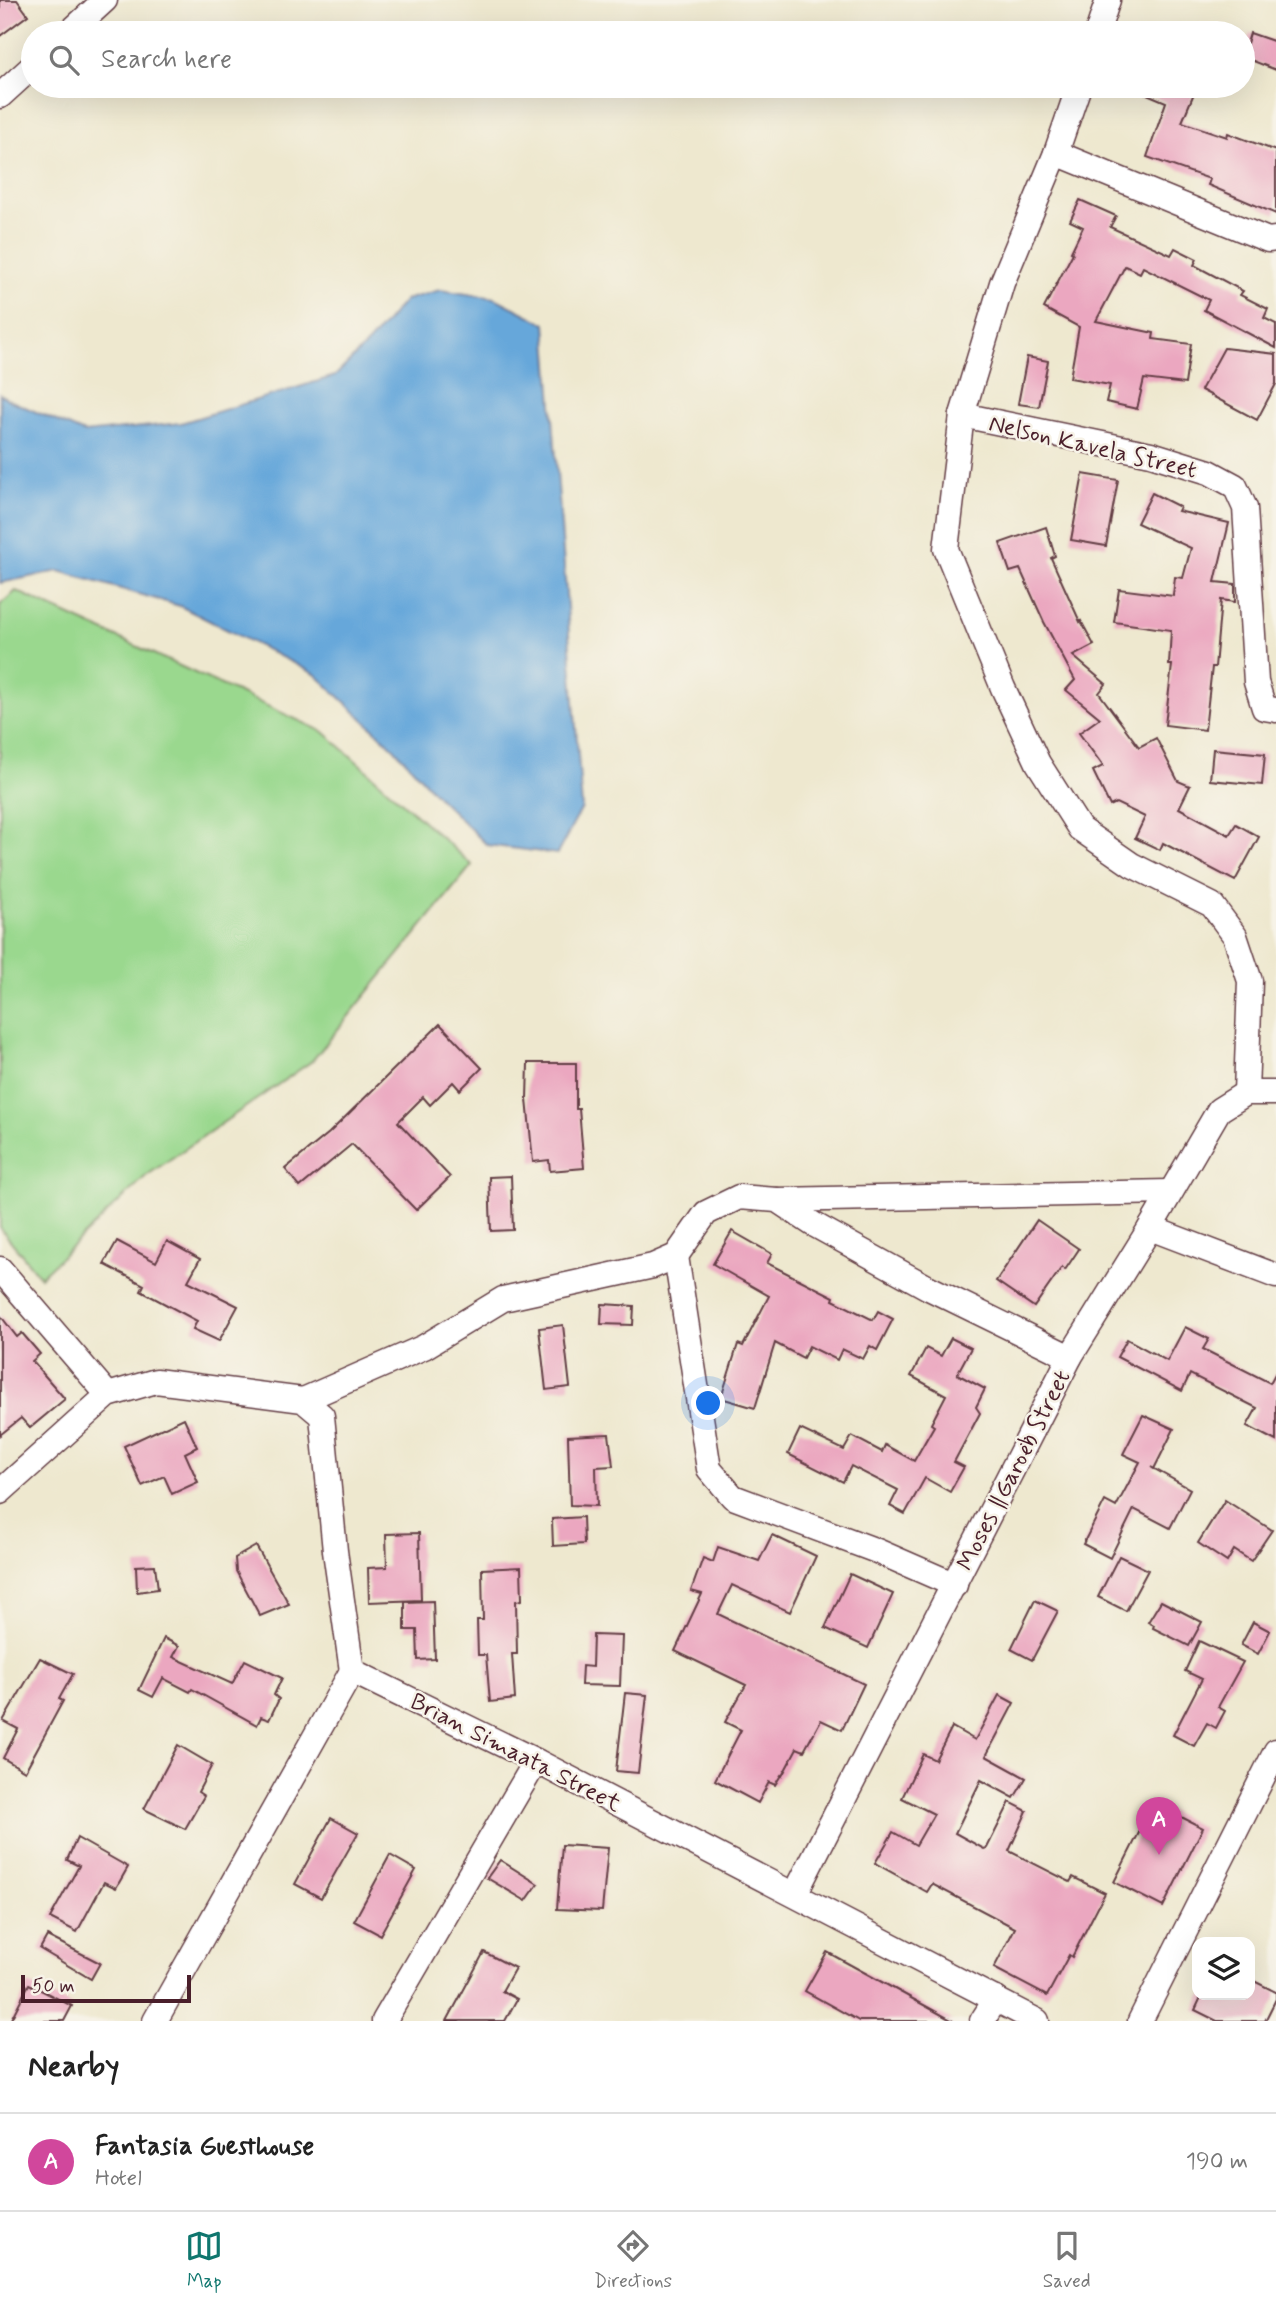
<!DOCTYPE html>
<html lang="en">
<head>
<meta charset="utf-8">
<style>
  body { margin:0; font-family:Mynerve,sans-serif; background:#f6f6f6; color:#222 }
  .controls { position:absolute; right:21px; bottom:21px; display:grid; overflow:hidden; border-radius:14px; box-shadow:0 7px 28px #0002 }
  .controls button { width:63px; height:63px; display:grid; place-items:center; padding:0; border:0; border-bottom:2px solid #e0e0e0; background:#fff; color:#222; font:35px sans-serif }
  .scale { position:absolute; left:21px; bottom:18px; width:170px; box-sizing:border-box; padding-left:7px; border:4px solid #4a1f2b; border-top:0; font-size:19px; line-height:24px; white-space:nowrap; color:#4a1f2b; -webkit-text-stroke:5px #f7f3e8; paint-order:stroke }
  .you { position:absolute; left:709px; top:1404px; width:24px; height:24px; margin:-18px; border:5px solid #fff; border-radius:50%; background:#1a73e8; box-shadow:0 0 0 10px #1a73e833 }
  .badge { display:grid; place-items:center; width:46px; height:46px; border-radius:50%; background:#0f766e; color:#fff; font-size:23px; font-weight:700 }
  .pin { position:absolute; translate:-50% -58px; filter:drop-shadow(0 2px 4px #0008) }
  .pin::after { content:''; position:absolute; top:37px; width:24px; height:21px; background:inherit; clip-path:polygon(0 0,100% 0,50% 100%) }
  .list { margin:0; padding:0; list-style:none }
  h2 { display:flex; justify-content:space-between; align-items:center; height:91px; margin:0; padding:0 28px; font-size:30px }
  h2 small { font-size:23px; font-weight:400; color:#767676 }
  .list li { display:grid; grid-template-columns:46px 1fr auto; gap:21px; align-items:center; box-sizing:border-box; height:98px; padding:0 28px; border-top:2px solid #e0e0e0 }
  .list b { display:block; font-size:26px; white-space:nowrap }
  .list p { margin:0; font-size:23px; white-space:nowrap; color:#767676 }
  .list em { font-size:23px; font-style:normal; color:#767676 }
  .icon { flex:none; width:38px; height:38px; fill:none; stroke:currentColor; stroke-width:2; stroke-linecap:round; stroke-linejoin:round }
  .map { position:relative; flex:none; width:1276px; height:2021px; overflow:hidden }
  .search { position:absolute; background:#fff; box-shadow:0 7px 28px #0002; left:21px; right:21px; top:21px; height:77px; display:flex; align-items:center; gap:18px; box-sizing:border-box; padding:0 24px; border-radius:38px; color:#767676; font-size:26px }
  .sheet { height:189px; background:#fff }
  nav { display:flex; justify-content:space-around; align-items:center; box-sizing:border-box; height:98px; border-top:2px solid #e0e0e0; background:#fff; font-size:19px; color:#767676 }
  nav a { display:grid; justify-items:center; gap:4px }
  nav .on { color:#0f766e }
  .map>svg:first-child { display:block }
  .green { fill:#9ad88e; stroke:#727c5c; stroke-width:2 }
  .water { fill:#66a7da; stroke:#586382; stroke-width:2 }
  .building { fill:#eba7c0 }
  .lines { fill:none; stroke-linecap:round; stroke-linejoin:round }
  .minor-casing { stroke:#633d44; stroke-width:27 }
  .minor { stroke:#fff; stroke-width:24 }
  .labels { text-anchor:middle; stroke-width:5; stroke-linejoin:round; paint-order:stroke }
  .street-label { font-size:24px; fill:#4a1f2b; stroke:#f7f3e8 }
</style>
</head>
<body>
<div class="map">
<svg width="1276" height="2021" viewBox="0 0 1276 2021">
  <rect width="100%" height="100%" fill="#f7f3e8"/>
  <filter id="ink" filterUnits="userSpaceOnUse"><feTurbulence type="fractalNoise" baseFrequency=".0143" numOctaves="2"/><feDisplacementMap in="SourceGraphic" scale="14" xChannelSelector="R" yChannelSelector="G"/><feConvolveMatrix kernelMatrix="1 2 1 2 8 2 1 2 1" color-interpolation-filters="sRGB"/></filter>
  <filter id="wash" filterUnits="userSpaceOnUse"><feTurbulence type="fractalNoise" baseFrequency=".00686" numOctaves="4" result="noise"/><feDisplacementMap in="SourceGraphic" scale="28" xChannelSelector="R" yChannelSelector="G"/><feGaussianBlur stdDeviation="1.57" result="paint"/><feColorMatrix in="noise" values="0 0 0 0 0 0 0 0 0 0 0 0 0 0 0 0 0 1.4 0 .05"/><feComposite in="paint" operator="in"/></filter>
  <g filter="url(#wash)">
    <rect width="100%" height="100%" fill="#eee8cf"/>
    <path class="green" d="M 16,591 L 324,732 L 472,865 L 312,1061 L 146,1176 L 40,1277 L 0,1228 L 0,605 Z"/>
    <path class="water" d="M 440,290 L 495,298 L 546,324 L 582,808 L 557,854 L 487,845 L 442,801 L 394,748 L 315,674 L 180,606 L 59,571 L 0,583 L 0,394 L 9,400 L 84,433 L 181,423 L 335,376 L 370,341 L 405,300 Z"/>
    <g id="blocks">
      <g class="building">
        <path d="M 0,0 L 17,0 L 28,15 L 0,36 Z"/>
        <path d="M 1250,33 L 1276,42 L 1276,70 L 1243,57 Z"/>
        <path d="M 1128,86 L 1197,86 L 1182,122 L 1227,137 L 1228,133 L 1276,151 L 1276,214 L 1208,185 L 1210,179 L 1147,157 L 1166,102 Z"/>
        <path d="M 1080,200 L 1116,216 L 1110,227 L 1171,255 L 1175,248 L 1197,259 L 1194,265 L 1243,291 L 1240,295 L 1268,309 L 1264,318 L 1276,324 L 1276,348 L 1204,310 L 1209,300 L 1143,267 L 1140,273 L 1125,266 L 1096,321 L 1154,333 L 1153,339 L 1191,344 L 1185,384 L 1144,379 L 1137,409 L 1106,402 L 1110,385 L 1070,378 L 1079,327 L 1044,308 L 1073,253 L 1071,252 L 1083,227 L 1070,221 Z"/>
        <path d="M 1224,348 L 1276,354 L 1276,384 L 1257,420 L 1201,390 Z"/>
        <path d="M 1027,357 L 1048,361 L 1039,407 L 1018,404 Z"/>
        <path d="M 1083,474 L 1118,480 L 1106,546 L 1071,540 Z"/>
        <path d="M 1152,493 L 1180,507 L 1178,511 L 1229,523 L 1215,582 L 1235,584 L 1235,602 L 1221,600 L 1215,667 L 1212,667 L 1205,730 L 1165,725 L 1172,665 L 1169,665 L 1171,630 L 1114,622 L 1119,589 L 1173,596 L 1175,577 L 1183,578 L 1191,548 L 1137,523 Z"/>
        <path d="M 1046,527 L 1055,556 L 1051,558 L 1080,622 L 1081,621 L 1094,645 L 1073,656 L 1106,684 L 1099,693 L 1139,747 L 1156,738 L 1178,781 L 1190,786 L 1179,808 L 1229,835 L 1236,824 L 1259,837 L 1235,881 L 1163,843 L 1160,850 L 1135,838 L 1145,817 L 1116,803 L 1110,806 L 1093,771 L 1103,766 L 1079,733 L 1100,718 L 1066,690 L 1075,680 L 1044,622 L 1020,569 L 1010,572 L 1000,543 Z"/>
        <path d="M 1213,749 L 1265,754 L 1262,785 L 1210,780 Z"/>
        <path d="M 440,1024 L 482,1068 L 460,1090 L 453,1082 L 430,1105 L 423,1097 L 398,1122 L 450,1177 L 416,1210 L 352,1144 L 300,1187 L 285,1169 L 329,1133 Z"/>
        <path d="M 528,1063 L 576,1063 L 576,1109 L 579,1109 L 584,1168 L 550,1171 L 549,1160 L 533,1162 L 527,1099 Z"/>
        <path d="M 511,1176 L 513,1230 L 491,1231 L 489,1177 Z"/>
        <path d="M 1037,1220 L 1079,1249 L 1065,1270 L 1062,1267 L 1034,1307 L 996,1281 Z"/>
        <path d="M 732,1231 L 772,1254 L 767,1263 L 834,1297 L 833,1300 L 873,1320 L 878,1311 L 893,1319 L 877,1350 L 870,1346 L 863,1359 L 842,1349 L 837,1360 L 809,1346 L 803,1358 L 775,1343 L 755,1408 L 721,1398 L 738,1344 L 743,1346 L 769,1296 L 713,1264 Z"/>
        <path d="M 117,1241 L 156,1262 L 167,1241 L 200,1259 L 188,1281 L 238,1306 L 219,1341 L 193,1329 L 197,1321 L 141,1291 L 144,1285 L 104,1264 Z"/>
        <path d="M 602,1304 L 634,1306 L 633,1325 L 601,1324 Z"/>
        <path d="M 0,1315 L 17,1337 L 22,1333 L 40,1354 L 32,1361 L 65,1399 L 30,1428 L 21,1418 L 0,1435 Z"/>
        <path d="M 563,1325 L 570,1387 L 546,1390 L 539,1328 Z"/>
        <path d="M 1185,1327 L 1209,1339 L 1203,1349 L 1270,1383 L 1276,1372 L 1276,1441 L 1247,1426 L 1257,1408 L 1190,1374 L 1182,1391 L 1117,1357 L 1127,1339 L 1167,1361 Z"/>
        <path d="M 951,1338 L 971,1348 L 957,1374 L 985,1389 L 976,1407 L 980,1413 L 954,1462 L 964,1467 L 950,1492 L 925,1478 L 905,1514 L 890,1506 L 898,1490 L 851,1466 L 843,1482 L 788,1454 L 800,1429 L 844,1450 L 852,1436 L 882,1452 L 885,1445 L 914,1461 L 934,1426 L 931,1424 L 946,1395 L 911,1376 L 926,1348 L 941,1356 Z"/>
        <path d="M 1143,1415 L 1174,1429 L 1154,1469 L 1151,1467 L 1190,1489 L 1170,1528 L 1134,1509 L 1110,1558 L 1083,1544 L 1105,1501 L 1116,1507 L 1140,1462 L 1123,1454 Z"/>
        <path d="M 184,1418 L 197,1447 L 185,1453 L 198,1482 L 172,1494 L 164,1476 L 142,1486 L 124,1446 Z"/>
        <path d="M 609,1434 L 613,1466 L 596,1467 L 597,1506 L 570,1505 L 568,1436 Z"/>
        <path d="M 1225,1500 L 1272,1530 L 1251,1561 L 1234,1550 L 1227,1562 L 1198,1543 Z"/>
        <path d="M 583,1517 L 584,1544 L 553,1546 L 552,1519 Z"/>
        <path d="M 419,1533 L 421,1600 L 369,1602 L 368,1568 L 387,1567 L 386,1534 Z"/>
        <path d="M 772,1535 L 816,1556 L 790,1612 L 732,1585 L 718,1614 L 864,1684 L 842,1730 L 821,1720 L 804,1751 L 797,1748 L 782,1776 L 781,1775 L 775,1785 L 769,1782 L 758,1803 L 715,1780 L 741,1730 L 725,1722 L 746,1685 L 675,1651 L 702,1594 L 691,1591 L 703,1558 L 713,1562 L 718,1547 L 759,1561 Z"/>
        <path d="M 256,1546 L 289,1604 L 260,1616 L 236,1571 L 235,1558 Z"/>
        <path d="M 1119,1556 L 1148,1570 L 1126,1611 L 1098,1597 Z"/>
        <path d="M 155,1565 L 158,1589 L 137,1592 L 136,1566 Z"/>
        <path d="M 521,1567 L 522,1600 L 516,1601 L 517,1654 L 512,1654 L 515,1699 L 490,1702 L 486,1655 L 478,1655 L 477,1620 L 483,1620 L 482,1569 Z"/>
        <path d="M 850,1574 L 893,1594 L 868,1648 L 825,1628 Z"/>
        <path d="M 1035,1600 L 1058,1611 L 1032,1660 L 1011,1649 Z"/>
        <path d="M 433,1601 L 435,1659 L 418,1660 L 417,1630 L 405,1630 L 405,1602 Z"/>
        <path d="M 1161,1601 L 1202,1622 L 1189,1646 L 1153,1628 L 1154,1625 L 1148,1622 Z"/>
        <path d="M 1253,1622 L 1270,1631 L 1258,1654 L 1241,1645 Z"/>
        <path d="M 593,1635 L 622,1636 L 620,1686 L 581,1685 L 582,1666 L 592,1667 Z"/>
        <path d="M 164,1638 L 179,1646 L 173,1657 L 232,1684 L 245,1660 L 282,1678 L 274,1695 L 279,1699 L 269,1720 L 261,1717 L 257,1725 L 192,1689 L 190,1692 L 163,1678 L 153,1697 L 139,1690 Z"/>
        <path d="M 1199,1641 L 1243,1662 L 1218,1707 L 1225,1711 L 1216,1728 L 1207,1723 L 1194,1746 L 1173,1735 L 1202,1679 L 1185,1671 Z"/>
        <path d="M 40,1658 L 73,1674 L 59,1699 L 63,1701 L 25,1771 L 3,1758 L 18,1729 L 3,1721 Z"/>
        <path d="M 625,1693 L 647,1695 L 638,1773 L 616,1771 Z"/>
        <path d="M 999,1695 L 1014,1703 L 986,1756 L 1026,1778 L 1014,1798 L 981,1780 L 955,1833 L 984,1849 L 987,1848 L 1010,1802 L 1027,1811 L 1009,1851 L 1070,1882 L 1073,1877 L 1105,1893 L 1072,1957 L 1069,1955 L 1047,1996 L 994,1968 L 1015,1928 L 932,1884 L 927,1892 L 875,1863 L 893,1832 L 916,1845 L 934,1814 L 902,1798 L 923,1754 L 935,1760 L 952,1727 L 975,1740 Z"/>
        <path d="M 178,1745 L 212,1765 L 198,1792 L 204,1796 L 185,1829 L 144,1809 Z"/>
        <path d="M 1154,1803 L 1203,1828 L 1163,1907 L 1114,1882 Z"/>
        <path d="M 331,1818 L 358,1833 L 321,1898 L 295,1884 Z"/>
        <path d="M 77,1838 L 128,1867 L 116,1888 L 104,1882 L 77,1932 L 50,1918 L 79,1866 L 67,1860 Z"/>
        <path d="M 562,1845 L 608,1848 L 602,1911 L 557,1909 Z"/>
        <path d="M 390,1855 L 416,1870 L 380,1935 L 354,1921 Z"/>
        <path d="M 500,1860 L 538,1884 L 526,1901 L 487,1878 Z"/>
        <path d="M 47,1936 L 100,1963 L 91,1979 L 40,1949 Z"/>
        <path d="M 484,1952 L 515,1968 L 502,1991 L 517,1999 L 505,2021 L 447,2021 Z"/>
        <path d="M 827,1952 L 953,2021 L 859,2021 L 805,1991 Z"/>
        <path d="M 1250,1979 L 1276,1992 L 1276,1999 L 1265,2021 L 1217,2021 L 1195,2010 L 1202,1995 L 1250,1995 Z"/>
        <path d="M 29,1984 L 72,2006 L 64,2021 L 10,2021 Z"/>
      </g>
    </g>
  </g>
  <g filter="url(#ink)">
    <use href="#blocks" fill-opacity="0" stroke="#633d44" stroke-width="2"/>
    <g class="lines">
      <g class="minor-casing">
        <g id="minor">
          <path d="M 69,33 L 105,0"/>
          <path d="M 1097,33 L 1108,0"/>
          <path d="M 1079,86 L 1056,153 L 1002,283 L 962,415 L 946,549 L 1003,688 L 1038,763 L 1080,829 L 1132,865 L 1212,905 L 1235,936 L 1250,981 L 1246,1093"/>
          <path d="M 0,96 L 33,66"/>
          <path d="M 1056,153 L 1268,240 L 1276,239"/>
          <path d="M 962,415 L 1151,454 L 1209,472 L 1235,486 L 1245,508 L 1256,682 L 1264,708 L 1276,710"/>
          <path d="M 777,1200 L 1170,1192"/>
          <path d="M 1150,1228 L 1276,1276"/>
          <path d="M 676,1256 L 709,1469 L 733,1497 L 877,1551 L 955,1585"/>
          <path d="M 0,1269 L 108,1395"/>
          <path d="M 303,1400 L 424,1347 L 503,1299 L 653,1266 L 676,1256 L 706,1213 L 739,1197 L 777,1200 L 813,1224 L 927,1287 L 1070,1357"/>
          <path d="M 0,1492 L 108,1395 L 156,1381 L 303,1400 L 322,1416 L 335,1551 L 352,1671"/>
          <path d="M 795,1894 L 1070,1357 L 1150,1228 L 1219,1110 L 1246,1093 L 1276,1093"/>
          <path d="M 155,2021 L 352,1671 L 536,1761 L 1037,2021"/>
          <path d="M 384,2021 L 536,1761"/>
          <path d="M 982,2021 L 996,1999"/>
          <path d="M 1140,2021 L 1276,1751"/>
        </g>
      </g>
      <use href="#minor" class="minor"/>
    </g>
  </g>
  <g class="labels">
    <g class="street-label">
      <text transform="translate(1093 446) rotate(13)" y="8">Nelson Kavela Street</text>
      <text transform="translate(1013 1470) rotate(-63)" y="8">Moses ǁGaroëb Street</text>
      <text transform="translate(516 1752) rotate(27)" y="8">Brian Simaata Street</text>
    </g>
  </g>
</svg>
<div class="controls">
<button><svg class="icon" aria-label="layers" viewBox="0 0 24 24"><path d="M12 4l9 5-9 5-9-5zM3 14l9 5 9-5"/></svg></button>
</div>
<div class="scale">50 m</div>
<div class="you"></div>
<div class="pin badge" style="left:1159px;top:1855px;background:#d1479c">A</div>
<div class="search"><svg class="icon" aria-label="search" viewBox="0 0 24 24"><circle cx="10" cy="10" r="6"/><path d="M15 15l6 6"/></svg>Search here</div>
</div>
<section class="sheet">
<h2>Nearby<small></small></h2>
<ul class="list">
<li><span class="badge" style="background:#d1479c">A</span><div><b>Fantasia Guesthouse</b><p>Hotel</p></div><em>190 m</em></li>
</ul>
</section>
<nav>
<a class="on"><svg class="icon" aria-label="map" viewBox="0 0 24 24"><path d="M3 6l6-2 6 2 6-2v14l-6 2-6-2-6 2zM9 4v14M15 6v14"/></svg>Map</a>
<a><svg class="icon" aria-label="directions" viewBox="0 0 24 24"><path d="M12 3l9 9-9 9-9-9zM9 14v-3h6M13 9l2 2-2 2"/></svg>Directions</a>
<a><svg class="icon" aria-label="saved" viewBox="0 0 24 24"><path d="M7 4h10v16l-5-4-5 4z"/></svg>Saved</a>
</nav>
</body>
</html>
